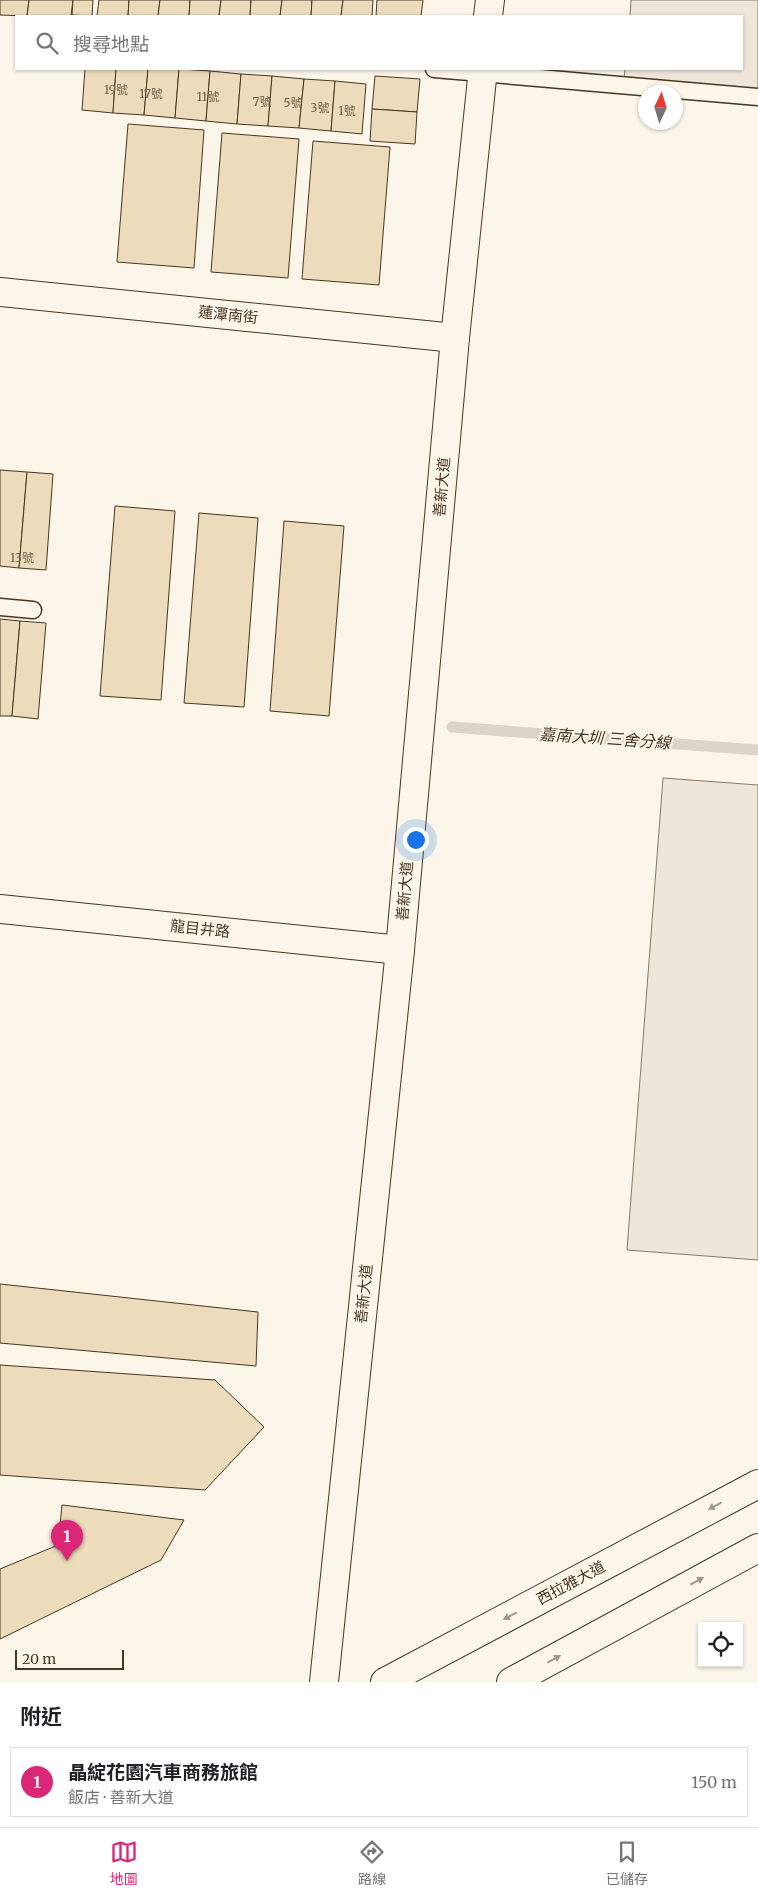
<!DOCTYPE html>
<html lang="zh-TW">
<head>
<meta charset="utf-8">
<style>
  body { margin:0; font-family:Merriweather,"Noto Sans TC",serif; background:#f2f2f2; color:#202124 }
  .controls { position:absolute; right:15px; bottom:15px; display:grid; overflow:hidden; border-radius:0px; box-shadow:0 1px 4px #0004 }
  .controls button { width:45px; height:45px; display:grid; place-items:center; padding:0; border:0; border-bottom:1px solid #e0e0e0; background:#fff; color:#202124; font:25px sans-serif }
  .compass { position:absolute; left:638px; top:85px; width:45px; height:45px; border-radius:50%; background:#fff; box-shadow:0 1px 4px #0004; rotate:4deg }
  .scale { position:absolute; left:15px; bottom:12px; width:109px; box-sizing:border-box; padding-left:5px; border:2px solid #4a3520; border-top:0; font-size:14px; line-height:18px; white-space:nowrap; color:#4a3520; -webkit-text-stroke:4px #fbf6e9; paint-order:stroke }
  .you { position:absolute; left:415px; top:839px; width:18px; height:18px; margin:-12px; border:4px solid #fff; border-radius:50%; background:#1a73e8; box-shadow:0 0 0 8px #1a73e833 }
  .badge { display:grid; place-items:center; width:32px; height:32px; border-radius:50%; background:#db2777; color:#fff; font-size:16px; font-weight:700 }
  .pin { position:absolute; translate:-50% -41px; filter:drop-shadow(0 1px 2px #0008) }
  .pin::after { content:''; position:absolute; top:26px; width:18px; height:15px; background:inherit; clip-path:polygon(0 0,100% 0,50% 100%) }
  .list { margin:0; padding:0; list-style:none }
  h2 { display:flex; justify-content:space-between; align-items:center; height:65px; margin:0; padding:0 20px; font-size:21px }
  h2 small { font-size:16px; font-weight:400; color:#757577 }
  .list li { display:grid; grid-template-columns:32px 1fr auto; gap:15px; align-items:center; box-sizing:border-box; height:70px; margin:0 10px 10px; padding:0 10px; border:1px solid #e0e0e0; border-radius:0px }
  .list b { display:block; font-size:19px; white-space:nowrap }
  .list p { margin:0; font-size:16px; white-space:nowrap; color:#757577 }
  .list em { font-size:16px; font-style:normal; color:#757577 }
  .icon { flex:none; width:28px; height:28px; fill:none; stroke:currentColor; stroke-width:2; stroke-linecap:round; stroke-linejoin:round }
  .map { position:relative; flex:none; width:758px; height:1682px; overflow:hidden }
  .search { position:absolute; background:#fff; box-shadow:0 1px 4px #0004; left:15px; right:15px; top:15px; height:55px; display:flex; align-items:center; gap:12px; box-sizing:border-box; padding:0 18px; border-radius:0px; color:#757577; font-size:19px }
  .sheet { height:145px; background:#fff }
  nav { display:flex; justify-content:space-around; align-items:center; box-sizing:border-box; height:70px; border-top:1px solid #e0e0e0; background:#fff; font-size:14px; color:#757577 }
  nav a { display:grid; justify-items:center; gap:2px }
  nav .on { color:#db2777 }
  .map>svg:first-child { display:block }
  .green { fill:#ede6d9; stroke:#887966 }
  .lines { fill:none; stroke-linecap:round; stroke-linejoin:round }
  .stream { stroke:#dcd4c6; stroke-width:11 }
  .building { fill:#ecdcbc; stroke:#4a3520 }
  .service-casing { stroke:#4a3520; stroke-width:19 }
  .minor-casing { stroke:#4a3520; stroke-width:30 }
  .tertiary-casing { stroke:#4a3520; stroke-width:30 }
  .service { stroke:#fbf6e9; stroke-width:16 }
  .minor { stroke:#fbf6e9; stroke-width:28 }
  .tertiary { stroke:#fbf6e9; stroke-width:28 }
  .oneway { fill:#a29684 }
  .labels { text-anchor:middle; stroke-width:4; stroke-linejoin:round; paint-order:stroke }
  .number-label { font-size:12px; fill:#725f47 }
  .street-label { font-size:15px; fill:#4a3520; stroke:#fbf6e9 }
  .water-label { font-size:16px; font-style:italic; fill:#4a3520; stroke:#fbf6e9 }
</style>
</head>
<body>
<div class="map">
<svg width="758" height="1682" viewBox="0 0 758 1682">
  <rect width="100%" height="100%" fill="#fbf6e9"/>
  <g class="green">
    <path d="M 631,0 L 758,0 L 758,91 L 624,79 L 625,69 L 742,69 L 742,16 L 630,16 Z"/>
    <path d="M 663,778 L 758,785 L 758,1260 L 627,1250 Z"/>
  </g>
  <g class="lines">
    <path class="stream" d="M 452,727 L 758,750"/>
  </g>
  <g class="building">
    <path d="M 0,0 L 29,0 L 27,16 L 0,15 Z"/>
    <path d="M 29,0 L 73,0 L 71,16 L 27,16 Z"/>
    <path d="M 73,0 L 93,0 L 92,16 L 72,15 Z"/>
    <path d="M 99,0 L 129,0 L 128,16 L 97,16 Z"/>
    <path d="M 129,0 L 160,0 L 158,16 L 128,16 Z"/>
    <path d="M 160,0 L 190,0 L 189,16 L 158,16 Z"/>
    <path d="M 190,0 L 221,0 L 219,16 L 189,16 Z"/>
    <path d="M 221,0 L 251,0 L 250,16 L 219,16 Z"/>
    <path d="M 251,0 L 282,0 L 280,16 L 250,16 Z"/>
    <path d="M 282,0 L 312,0 L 311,16 L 280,16 Z"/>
    <path d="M 312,0 L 343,0 L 341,16 L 311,16 Z"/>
    <path d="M 343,0 L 373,0 L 372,16 L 341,16 Z"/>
    <path d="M 377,0 L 423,0 L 421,16 L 376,16 Z"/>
    <path d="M 85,69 L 116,69 L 113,113 L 82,110 Z"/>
    <path d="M 116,69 L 148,69 L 144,115 L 113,113 Z"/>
    <path d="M 148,69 L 179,69 L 175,118 L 144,115 Z"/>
    <path d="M 179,69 L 210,71 L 206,121 L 175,118 Z"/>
    <path d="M 210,71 L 241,74 L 237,124 L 206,121 Z"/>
    <path d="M 241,74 L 272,76 L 268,126 L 237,124 Z"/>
    <path d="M 272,76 L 304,79 L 299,128 L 268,126 Z"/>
    <path d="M 375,76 L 420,79 L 417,112 L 372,109 Z"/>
    <path d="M 304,79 L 335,81 L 331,131 L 299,128 Z"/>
    <path d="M 335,81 L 366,84 L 362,134 L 331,131 Z"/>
    <path d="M 372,109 L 417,112 L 415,144 L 370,141 Z"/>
    <path d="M 128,124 L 204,130 L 194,268 L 117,262 Z"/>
    <path d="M 222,133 L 299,139 L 288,278 L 211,272 Z"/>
    <path d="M 313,141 L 390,147 L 379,285 L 302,279 Z"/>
    <path d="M 0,470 L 27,472 L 19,568 L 0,566 Z"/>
    <path d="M 27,472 L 53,474 L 46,570 L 19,568 Z"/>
    <path d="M 115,506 L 175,511 L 161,700 L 100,696 Z"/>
    <path d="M 199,513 L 258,518 L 244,707 L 184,703 Z"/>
    <path d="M 284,521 L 344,526 L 329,716 L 270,711 Z"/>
    <path d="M 0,619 L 20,621 L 12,716 L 0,716 Z"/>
    <path d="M 20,621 L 46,623 L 38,719 L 12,716 Z"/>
    <path d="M 0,1284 L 258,1312 L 256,1366 L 0,1343 Z"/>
    <path d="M 0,1365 L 215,1380 L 264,1427 L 205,1490 L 0,1475 Z"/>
    <path d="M 62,1505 L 184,1520 L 161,1560 L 0,1639 L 0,1569 L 58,1545 Z"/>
  </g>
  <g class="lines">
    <g class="service-casing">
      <g id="service">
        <path d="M 434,69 L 758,97"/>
        <path d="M 0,607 L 33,610"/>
      </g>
    </g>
    <g class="minor-casing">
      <g id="minor">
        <path d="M 488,16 L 490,0"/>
        <path d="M 0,292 L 455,338"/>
        <path d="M 0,909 L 400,950"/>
        <path d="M 324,1682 L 400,950 L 455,338 L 483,69"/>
      </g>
    </g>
    <g class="tertiary-casing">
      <g id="tertiary">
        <path d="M 385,1682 L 758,1484"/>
        <path d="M 511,1682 L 758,1548"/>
      </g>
    </g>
    <use href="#service" class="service"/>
    <use href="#minor" class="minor"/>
    <use href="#tertiary" class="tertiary"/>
  </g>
  <defs><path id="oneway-solid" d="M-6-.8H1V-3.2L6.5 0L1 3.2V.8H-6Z" transform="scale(1.25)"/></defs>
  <g class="oneway">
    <use href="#oneway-solid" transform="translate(715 1506) rotate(152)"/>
    <use href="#oneway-solid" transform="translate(697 1581) rotate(-29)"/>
    <use href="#oneway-solid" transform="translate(510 1616) rotate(152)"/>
    <use href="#oneway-solid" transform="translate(554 1659) rotate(-29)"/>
  </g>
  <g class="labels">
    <g class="number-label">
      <text x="116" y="94">19號</text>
      <text x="151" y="98">17號</text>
      <text x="208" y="101">11號</text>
      <text x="262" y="106">7號</text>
      <text x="293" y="107">5號</text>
      <text x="320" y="112">3號</text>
      <text x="347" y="115">1號</text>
      <text x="22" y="562">13號</text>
    </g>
    <g class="street-label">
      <text transform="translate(228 315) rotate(6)" y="5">蓮潭南街</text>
      <text transform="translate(442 487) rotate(-85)" y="5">善新大道</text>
      <text transform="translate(405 891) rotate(-85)" y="5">善新大道</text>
      <text transform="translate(200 929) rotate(6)" y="5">龍目井路</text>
      <text transform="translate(364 1294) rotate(-84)" y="5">善新大道</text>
      <text transform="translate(571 1583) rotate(-28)" y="5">西拉雅大道</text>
    </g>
    <g class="water-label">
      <text transform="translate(605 738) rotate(4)" y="6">嘉南大圳 三舍分線</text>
    </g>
  </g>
</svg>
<div class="controls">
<button><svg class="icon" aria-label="locate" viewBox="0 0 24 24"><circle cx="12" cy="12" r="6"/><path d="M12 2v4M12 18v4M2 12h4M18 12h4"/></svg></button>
</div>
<svg class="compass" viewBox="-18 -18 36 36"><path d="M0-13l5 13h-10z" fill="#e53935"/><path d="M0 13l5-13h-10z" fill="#757577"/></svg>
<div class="scale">20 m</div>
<div class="you"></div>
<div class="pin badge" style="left:67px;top:1561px">1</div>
<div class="search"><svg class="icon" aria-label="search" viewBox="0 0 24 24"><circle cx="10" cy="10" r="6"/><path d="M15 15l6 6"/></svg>搜尋地點</div>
</div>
<section class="sheet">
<h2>附近<small></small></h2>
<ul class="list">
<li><span class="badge">1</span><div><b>晶綻花園汽車商務旅館</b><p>飯店 · 善新大道</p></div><em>150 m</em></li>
</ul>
</section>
<nav>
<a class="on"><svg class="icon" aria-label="map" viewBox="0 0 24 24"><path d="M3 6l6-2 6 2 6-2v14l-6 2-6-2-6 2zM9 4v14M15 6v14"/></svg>地圖</a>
<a><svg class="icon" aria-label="directions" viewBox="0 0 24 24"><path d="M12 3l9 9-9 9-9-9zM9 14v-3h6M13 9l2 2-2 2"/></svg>路線</a>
<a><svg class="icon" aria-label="saved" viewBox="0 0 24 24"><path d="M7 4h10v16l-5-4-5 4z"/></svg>已儲存</a>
</nav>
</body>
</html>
